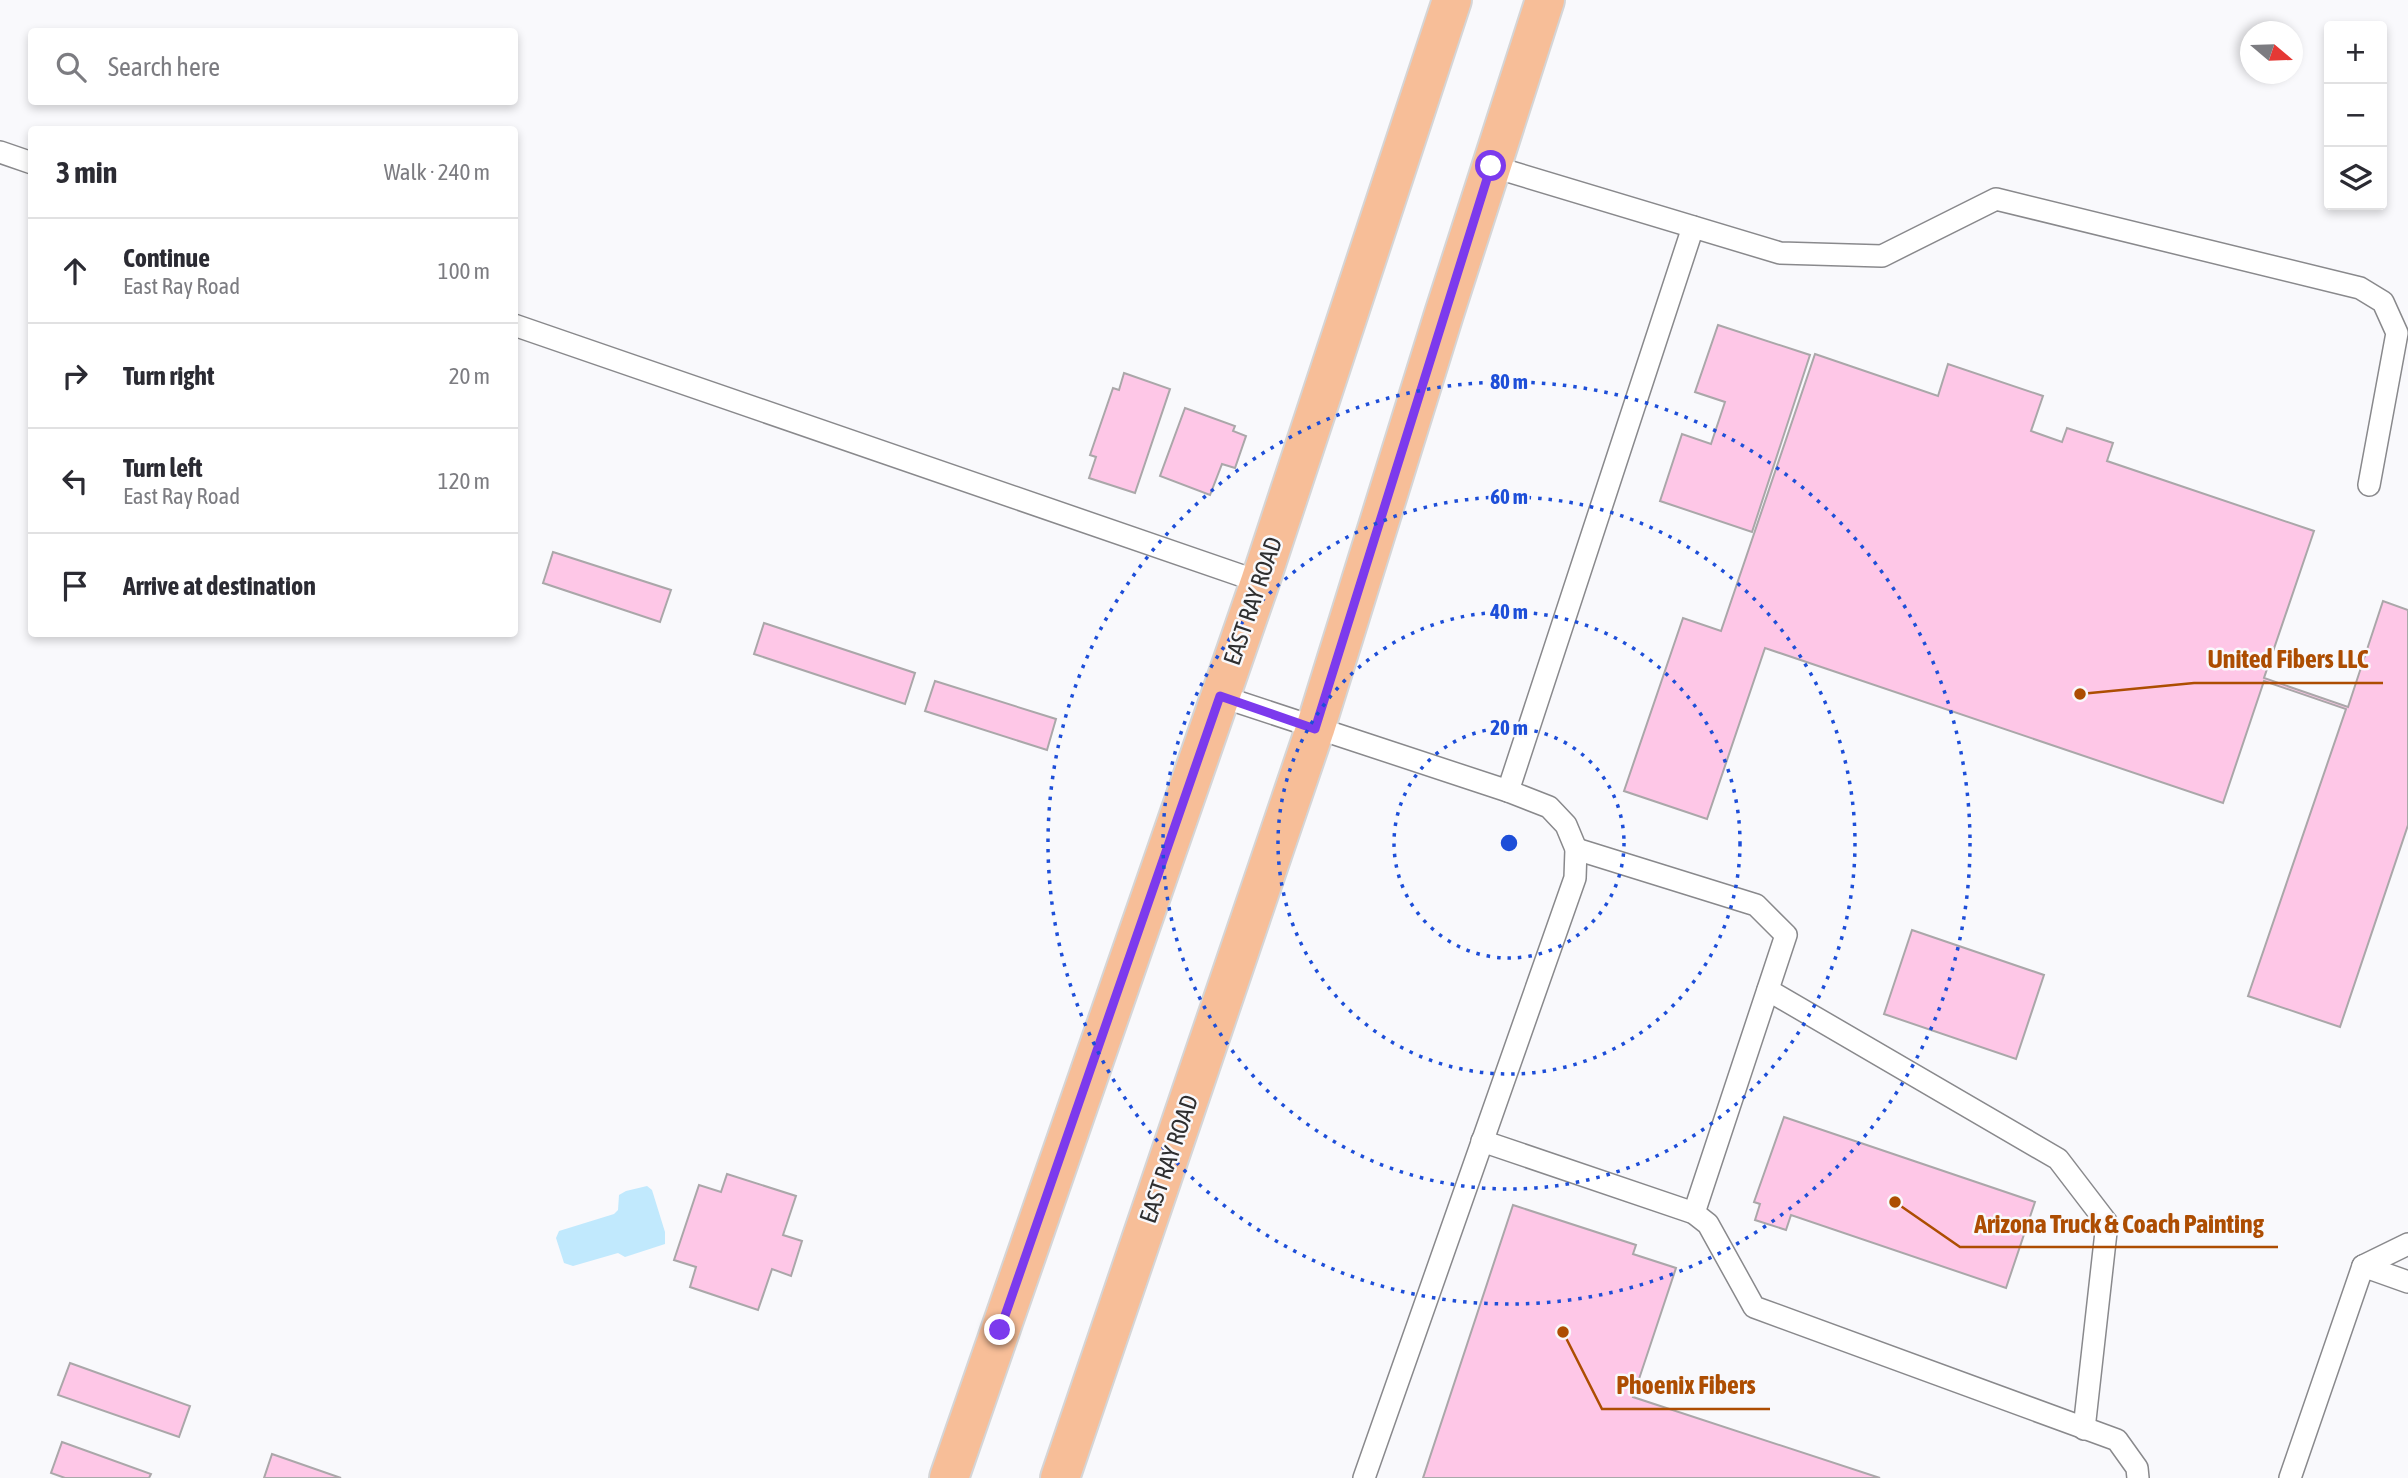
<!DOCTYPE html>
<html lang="en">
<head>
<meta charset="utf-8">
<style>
  body { margin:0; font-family:"Asap Condensed",sans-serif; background:#f7f7f7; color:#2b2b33 }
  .controls { position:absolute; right:21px; top:21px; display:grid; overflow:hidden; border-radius:7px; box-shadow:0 4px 10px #0003 }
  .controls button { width:63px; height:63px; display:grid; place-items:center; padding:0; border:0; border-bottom:2px solid #e1e1e2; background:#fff; color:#2b2b33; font:35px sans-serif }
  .compass { position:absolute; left:2240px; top:21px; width:63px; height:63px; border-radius:50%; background:#fff; box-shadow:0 4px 10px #0003; rotate:109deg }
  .stop { position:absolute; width:21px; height:21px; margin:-16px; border:5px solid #7c3aed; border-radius:50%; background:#fff }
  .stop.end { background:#7c3aed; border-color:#fff; box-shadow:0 2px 7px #0008 }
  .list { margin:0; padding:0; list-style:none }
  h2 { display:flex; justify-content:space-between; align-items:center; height:91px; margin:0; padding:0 28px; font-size:30px }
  h2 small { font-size:23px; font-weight:400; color:#7c7c81 }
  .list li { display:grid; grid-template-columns:46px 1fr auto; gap:21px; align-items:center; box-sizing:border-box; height:105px; padding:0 28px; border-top:2px solid #e1e1e2 }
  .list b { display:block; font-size:26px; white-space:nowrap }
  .list p { margin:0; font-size:23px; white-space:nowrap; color:#7c7c81 }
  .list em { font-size:23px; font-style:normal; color:#7c7c81 }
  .icon { flex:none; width:38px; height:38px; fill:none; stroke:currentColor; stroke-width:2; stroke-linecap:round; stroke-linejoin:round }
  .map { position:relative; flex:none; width:2408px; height:1478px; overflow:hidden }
  .search { position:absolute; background:#fff; box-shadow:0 4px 10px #0003; left:28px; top:28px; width:490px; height:77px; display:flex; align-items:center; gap:18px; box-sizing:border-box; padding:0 24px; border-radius:7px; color:#7c7c81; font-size:26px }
  .panel { position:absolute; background:#fff; box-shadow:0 4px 10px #0003; left:28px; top:126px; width:490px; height:511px; border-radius:7px }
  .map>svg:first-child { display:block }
  .water { fill:#c1e9fd }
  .building { fill:#fec7e7; stroke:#aaa7a9; stroke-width:2 }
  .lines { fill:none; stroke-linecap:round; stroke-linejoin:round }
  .lane-casing { stroke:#89898c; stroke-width:24 }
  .primary-casing { stroke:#d5d5d6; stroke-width:42 }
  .lane { stroke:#fff; stroke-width:21 }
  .primary { stroke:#f7be98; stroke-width:38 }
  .route { stroke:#7c3aed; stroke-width:9 }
  .ring { fill:none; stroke:#1d4ed8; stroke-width:3.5; stroke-dasharray:3.5 7 }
  .labels { text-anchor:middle; stroke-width:5; stroke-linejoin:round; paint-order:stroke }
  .street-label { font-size:24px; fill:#2f2f30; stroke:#f9f9fc }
  .centre { fill:#1d4ed8; stroke:#f9f9fc; stroke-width:3.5 }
  .ring-label { font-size:21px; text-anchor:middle; font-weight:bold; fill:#1d4ed8; stroke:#f9f9fc; stroke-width:5; stroke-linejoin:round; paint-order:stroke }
  .leader { fill:none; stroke:#ad4d02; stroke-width:2.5 }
  .callout-dot { fill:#ad4d02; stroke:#f9f9fc; stroke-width:2.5 }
  .callout-label { font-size:26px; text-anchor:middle; font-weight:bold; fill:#ad4d02; stroke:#f9f9fc; stroke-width:5; stroke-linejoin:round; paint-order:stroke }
</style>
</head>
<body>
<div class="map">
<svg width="2408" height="1478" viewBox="0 0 2408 1478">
  <rect width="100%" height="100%" fill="#f9f9fc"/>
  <path class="water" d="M 647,1186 L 652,1190 L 665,1232 L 665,1244 L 625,1257 L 618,1253 L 573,1266 L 564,1263 L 556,1238 L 559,1231 L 614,1214 L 618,1210 L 619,1195 L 626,1191 Z"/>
  <g class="building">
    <path d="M 1718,325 L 1810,355 L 1752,532 L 1660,501 L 1682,434 L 1711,444 L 1725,402 L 1695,392 Z"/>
    <path d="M 1815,354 L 1938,396 L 1948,364 L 2043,396 L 2031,431 L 2062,442 L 2067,428 L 2113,443 L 2107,461 L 2314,531 L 2264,678 L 2348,707 L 2383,601 L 2408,610 L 2408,825 L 2340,1027 L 2248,996 L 2346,709 L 2264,681 L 2223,803 L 1765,648 L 1707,819 L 1624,791 L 1683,618 L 1721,631 Z"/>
    <path d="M 1124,373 L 1170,389 L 1135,493 L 1089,478 L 1096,457 L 1090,455 L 1113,388 L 1119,390 Z"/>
    <path d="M 1185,408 L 1235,426 L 1233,431 L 1246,436 L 1235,468 L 1222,464 L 1210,495 L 1160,476 Z"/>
    <path d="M 553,552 L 671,590 L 660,622 L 543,583 Z"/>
    <path d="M 764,623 L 915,673 L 905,704 L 754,654 Z"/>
    <path d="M 935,681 L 1056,719 L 1047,750 L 925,711 Z"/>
    <path d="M 1912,930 L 2044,975 L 2016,1059 L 1884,1014 Z"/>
    <path d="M 1784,1117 L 2035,1202 L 2006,1288 L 1791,1215 L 1786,1230 L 1755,1220 L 1760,1204 L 1754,1202 Z"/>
    <path d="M 727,1174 L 796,1196 L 783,1235 L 802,1241 L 791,1276 L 772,1269 L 758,1310 L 690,1287 L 696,1267 L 674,1260 L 699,1185 L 721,1192 Z"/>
    <path d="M 1513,1205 L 1636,1245 L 1633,1254 L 1676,1268 L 1633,1397 L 1880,1478 L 1423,1478 Z"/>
    <path d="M 70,1363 L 190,1406 L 179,1437 L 58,1395 Z"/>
    <path d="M 62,1442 L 151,1474 L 149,1478 L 65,1478 L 51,1473 Z"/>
    <path d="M 272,1454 L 341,1478 L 264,1478 Z"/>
  </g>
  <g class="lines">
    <g class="lane-casing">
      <g id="lane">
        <path d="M 0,152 L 32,163"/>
        <path d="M 1491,166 L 1780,253 L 1882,256 L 1996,199 L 2360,288 L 2383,302 L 2397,333 L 2369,485"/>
        <path d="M 514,325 L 1260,582"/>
        <path d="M 1220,696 L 1508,791 L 1693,227"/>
        <path d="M 1576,849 L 1756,905 L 1786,935 L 1694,1213"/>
        <path d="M 1768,990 L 2058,1159 L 2107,1223 L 2084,1429"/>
        <path d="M 1482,1141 L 1694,1213 L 1708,1224 L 1754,1307 L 2117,1440 L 2137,1468 L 2138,1478"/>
        <path d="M 2363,1266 L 2408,1244"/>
        <path d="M 1364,1478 L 1575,878 L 1576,849 L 1566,825 L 1549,807 L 1508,791"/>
        <path d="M 2290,1478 L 2363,1266 L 2408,1282"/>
      </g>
    </g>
    <g class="primary-casing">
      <g id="primary">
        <path d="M 949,1478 L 1260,582 L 1452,0"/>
        <path d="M 1060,1478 L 1315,729 L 1444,314 L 1545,0"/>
      </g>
    </g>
    <use href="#lane" class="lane"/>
    <use href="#primary" class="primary"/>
  </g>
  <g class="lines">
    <path class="route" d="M 1000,1330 L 1220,696 L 1315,729 L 1491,166"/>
  </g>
  <g class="ring">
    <circle cx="1509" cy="843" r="115"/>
    <circle cx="1509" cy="843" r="231"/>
    <circle cx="1509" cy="843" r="346"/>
    <circle cx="1509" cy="843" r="461"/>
  </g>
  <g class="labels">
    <g class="street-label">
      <text transform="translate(1253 601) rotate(-71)" y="8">EAST RAY ROAD</text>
      <text transform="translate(1169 1159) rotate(-71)" y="8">EAST RAY ROAD</text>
    </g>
  </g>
  <circle cx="1509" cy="843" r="10" class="centre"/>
  <g class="ring-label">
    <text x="1509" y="389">80 m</text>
    <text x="1509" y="504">60 m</text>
    <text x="1509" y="619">40 m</text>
    <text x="1509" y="735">20 m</text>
  </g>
  <path class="leader" d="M2080 694L2194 683H2383M1895 1202L1960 1247H2278M1563 1332L1602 1409H1770"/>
  <g class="callout-dot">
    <circle cx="2080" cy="694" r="7"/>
    <circle cx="1895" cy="1202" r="7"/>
    <circle cx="1563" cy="1332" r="7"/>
  </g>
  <g class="callout-label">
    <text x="2288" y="668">United Fibers LLC</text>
    <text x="2119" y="1233">Arizona Truck &amp; Coach Painting</text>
    <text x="1686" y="1394">Phoenix Fibers</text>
  </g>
</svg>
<div class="controls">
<button>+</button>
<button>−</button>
<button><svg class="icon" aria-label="layers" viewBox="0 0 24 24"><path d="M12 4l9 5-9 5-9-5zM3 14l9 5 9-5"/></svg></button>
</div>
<svg class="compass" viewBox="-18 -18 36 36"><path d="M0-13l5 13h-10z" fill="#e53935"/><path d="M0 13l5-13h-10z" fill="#7c7c81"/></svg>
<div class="stop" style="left:1491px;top:166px"></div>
<div class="stop end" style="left:1000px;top:1330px"></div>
<div class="search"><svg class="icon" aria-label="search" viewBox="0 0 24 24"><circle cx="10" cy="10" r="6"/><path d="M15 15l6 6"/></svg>Search here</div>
<section class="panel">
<h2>3 min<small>Walk · 240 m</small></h2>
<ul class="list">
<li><svg class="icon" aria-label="ahead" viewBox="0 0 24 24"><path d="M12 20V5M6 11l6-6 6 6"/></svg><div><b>Continue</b><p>East Ray Road</p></div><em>100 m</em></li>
<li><svg class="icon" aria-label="right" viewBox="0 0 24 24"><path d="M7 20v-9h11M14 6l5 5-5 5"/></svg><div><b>Turn right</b></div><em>20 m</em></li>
<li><svg class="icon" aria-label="left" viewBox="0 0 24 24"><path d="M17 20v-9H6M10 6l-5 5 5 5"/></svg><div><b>Turn left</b><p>East Ray Road</p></div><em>120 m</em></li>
<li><svg class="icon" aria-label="arrive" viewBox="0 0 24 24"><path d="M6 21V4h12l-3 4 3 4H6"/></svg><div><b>Arrive at destination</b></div></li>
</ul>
</section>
</div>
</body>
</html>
